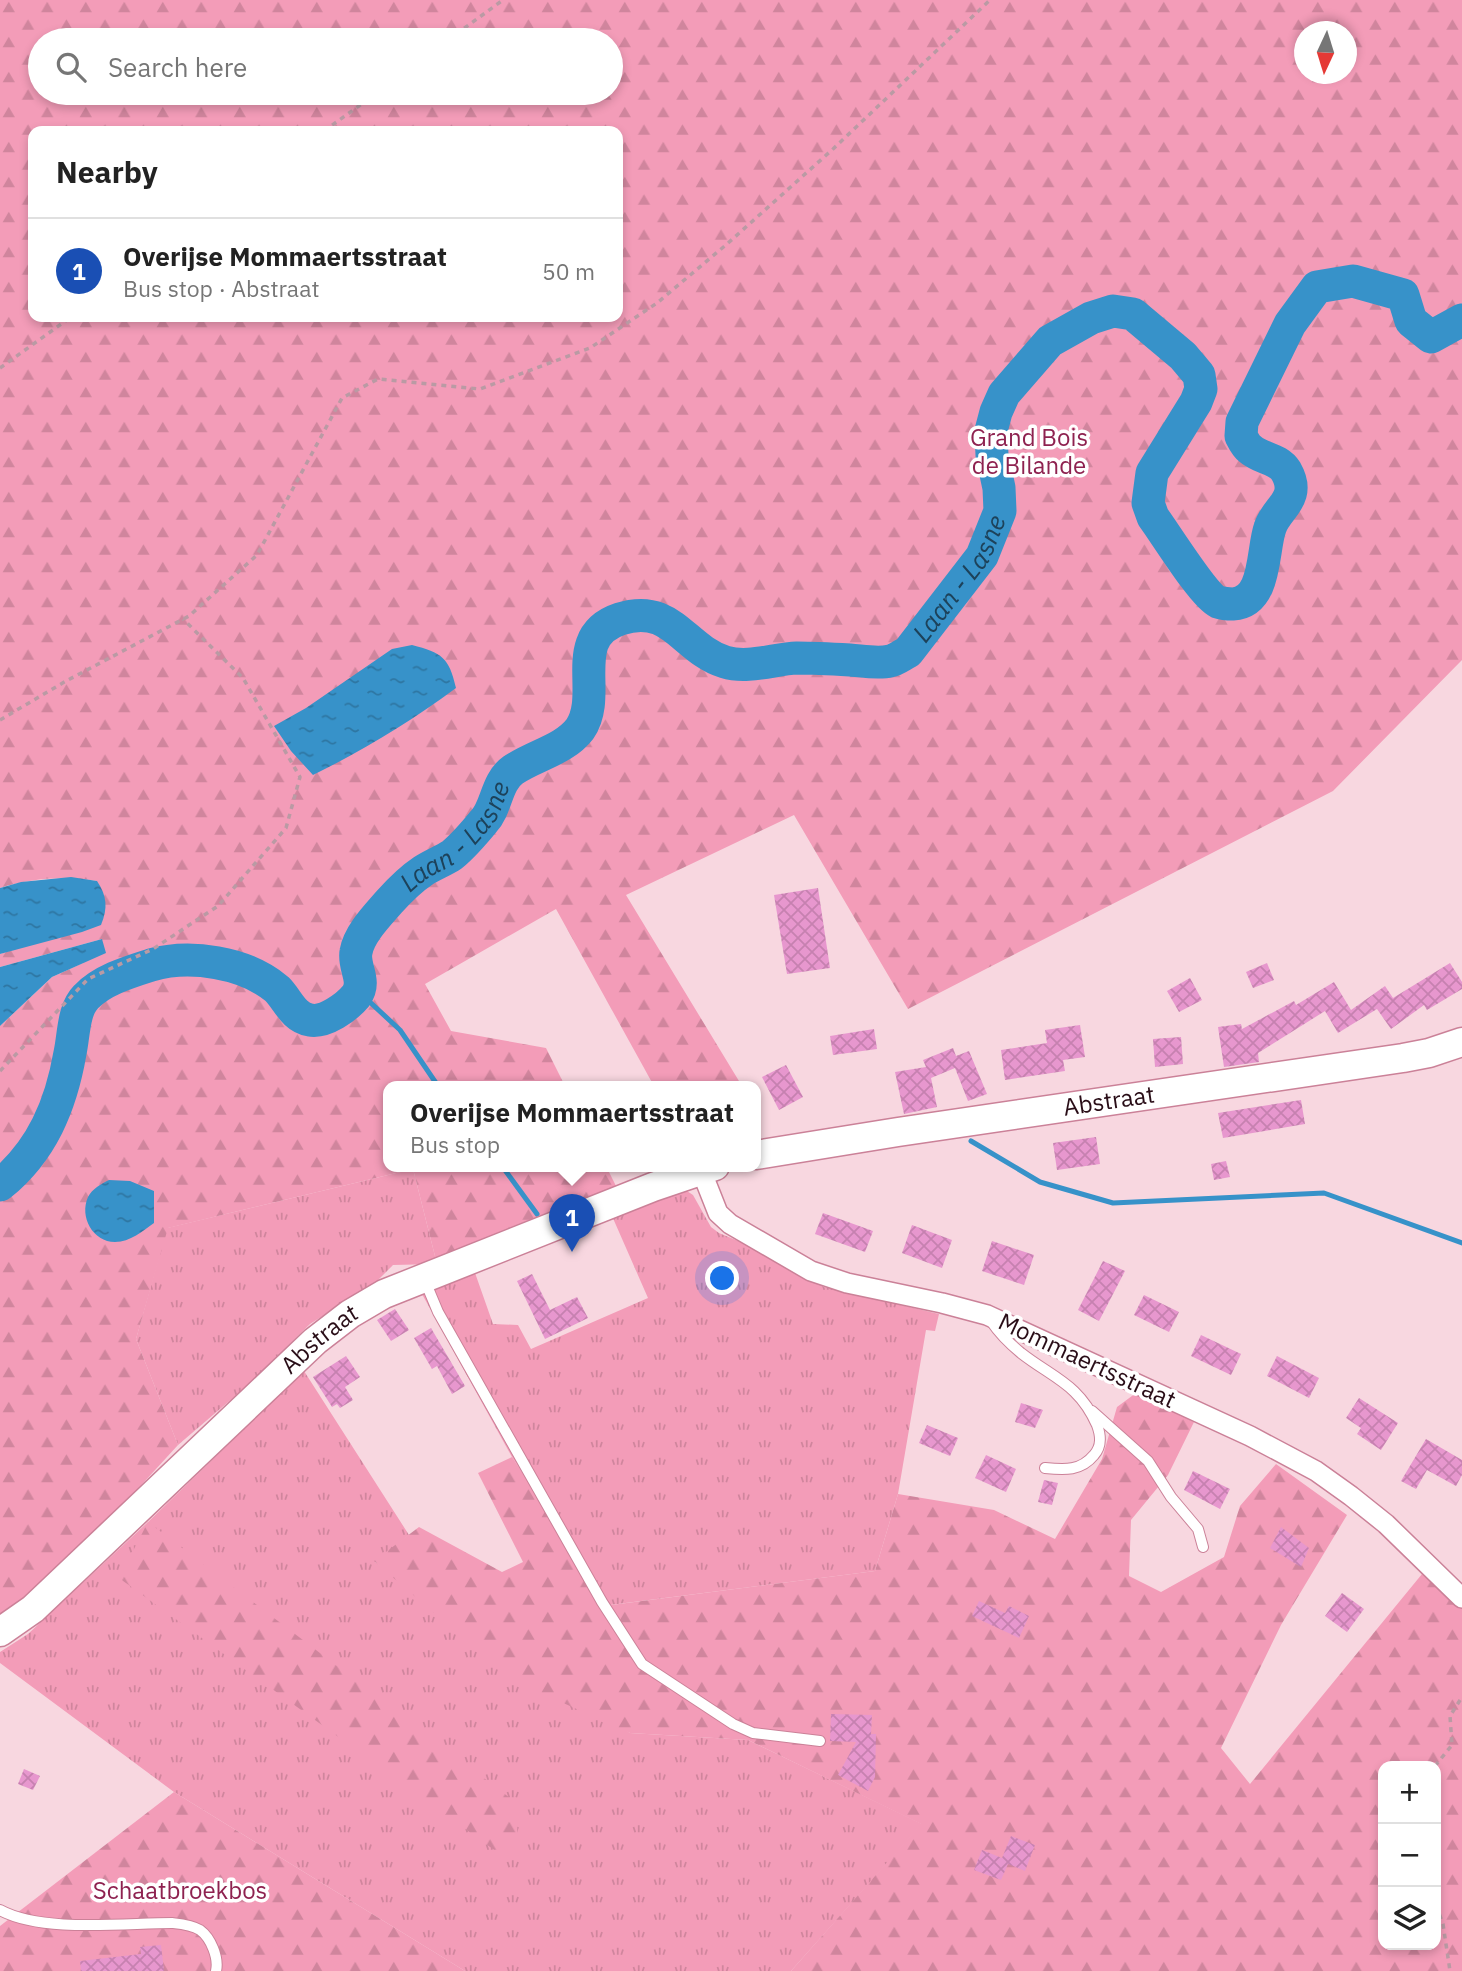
<!DOCTYPE html>
<html lang="en">
<head>
<meta charset="utf-8">
<style>
  body { margin:0; font-family:"IBM Plex Sans",sans-serif; background:#f6f6f6; color:#222 }
  .controls { position:absolute; right:21px; bottom:21px; display:grid; overflow:hidden; border-radius:14px; box-shadow:0 4px 10px #0003 }
  .controls button { width:63px; height:63px; display:grid; place-items:center; padding:0; border:0; border-bottom:2px solid #e0e0e0; background:#fff; color:#222; font:35px sans-serif }
  .compass { position:absolute; left:1294px; top:21px; width:63px; height:63px; border-radius:50%; background:#fff; box-shadow:0 4px 10px #0003; rotate:184deg }
  .you { position:absolute; left:723px; top:1279px; width:24px; height:24px; margin:-18px; border:5px solid #fff; border-radius:50%; background:#1a73e8; box-shadow:0 0 0 10px #1a73e833 }
  .badge { display:grid; place-items:center; width:46px; height:46px; border-radius:50%; background:#1a73e8; color:#fff; font-size:23px; font-weight:700 }
  .pin { position:absolute; translate:-50% -58px; filter:drop-shadow(0 2px 4px #0008) }
  .pin::after { content:''; position:absolute; top:37px; width:24px; height:21px; background:inherit; clip-path:polygon(0 0,100% 0,50% 100%) }
  .popup { position:absolute; left:383px; top:1081px; width:378px; height:91px; box-sizing:border-box; display:grid; place-content:center; border-radius:14px; background:#fff; filter:drop-shadow(0 2px 5px #0005); font-size:23px; white-space:nowrap; color:#767676 }
  .popup b { font-size:26px; color:#222 }
  .popup::after { content:''; position:absolute; left:50%; top:100%; margin-left:-14px; border:14px solid transparent; border-top-color:#fff }
  .list { margin:0; padding:0; list-style:none }
  h2 { display:flex; justify-content:space-between; align-items:center; height:91px; margin:0; padding:0 28px; font-size:30px }
  h2 small { font-size:23px; font-weight:400; color:#767676 }
  .list li { display:grid; grid-template-columns:46px 1fr auto; gap:21px; align-items:center; box-sizing:border-box; height:105px; padding:0 28px; border-top:2px solid #e0e0e0 }
  .list b { display:block; font-size:26px; white-space:nowrap }
  .list p { margin:0; font-size:23px; white-space:nowrap; color:#767676 }
  .list em { font-size:23px; font-style:normal; color:#767676 }
  .icon { flex:none; width:38px; height:38px; fill:none; stroke:currentColor; stroke-width:2; stroke-linecap:round; stroke-linejoin:round }
  .map { position:relative; flex:none; width:1462px; height:1971px; overflow:hidden }
  .search { position:absolute; background:#fff; box-shadow:0 4px 10px #0003; left:28px; top:28px; width:595px; height:77px; display:flex; align-items:center; gap:18px; box-sizing:border-box; padding:0 24px; border-radius:38px; color:#767676; font-size:26px }
  .panel { position:absolute; background:#fff; box-shadow:0 4px 10px #0003; left:28px; top:126px; width:595px; height:196px; border-radius:14px }
  .map>svg:first-child { display:block }
  .grass { fill:url(#grass-tufts) }
  .forest { fill:url(#forest-firs); fill-rule:evenodd }
  .water { fill:url(#water-ripples) }
  .lines { fill:none; stroke-linecap:round; stroke-linejoin:round }
  .stream { stroke:#3792c9; stroke-width:5 }
  .river { stroke:#3792c9; stroke-width:33 }
  .building { fill:url(#building-cross-hatch) }
  .lane-casing { stroke:#cb8198; stroke-width:12 }
  .street-casing { stroke:#cb8198; stroke-width:22 }
  .secondary-casing { stroke:#cb8198; stroke-width:31 }
  .path { stroke:#ba9aa4; stroke-width:3.5; stroke-dasharray:5 5; stroke-linecap:butt }
  .lane { stroke:#fff; stroke-width:10 }
  .street { stroke:#fff; stroke-width:19 }
  .secondary { stroke:#fff; stroke-width:28 }
  .labels { text-anchor:middle; stroke-width:7; stroke-linejoin:round; paint-order:stroke }
  .park-label { font-size:24px; fill:#8e2250; stroke:#fff }
  .street-label { font-size:24px; fill:#290d17; stroke:#fff }
  .water-label { font-size:26px; font-style:italic; fill:#1d425a; stroke:#fff }
</style>
</head>
<body>
<div class="map">
<svg width="1462" height="1971" viewBox="0 0 1462 1971">
  <defs>
    <pattern id="grass-tufts" width="24" height="20" patternUnits="userSpaceOnUse" patternTransform="scale(1.75)"><rect width="24" height="20" fill="#f39cb8"/><path d="M3 7l-1-3M5 7V3M7 7l1-3M15 17l-1-3M17 17v-4M19 17l1-3" fill="none" stroke="#d0859d"/></pattern>
    <pattern id="forest-firs" width="22" height="20" patternUnits="userSpaceOnUse" patternTransform="scale(1.75)"><rect width="22" height="20" fill="#f39cb8"/><path d="M5 1l3.5 6h-7zM16 11l3.5 6h-7z" fill="#d0859d"/></pattern>
    <pattern id="water-ripples" width="26" height="14" patternUnits="userSpaceOnUse" patternTransform="scale(1.75)"><rect width="26" height="14" fill="#3792c9"/><path d="M2 4q2-2 4 0t4 0M15 11q2-2 4 0t4 0" fill="none" stroke="#2e76a2"/></pattern>
    <pattern id="building-cross-hatch" width="8" height="8" patternUnits="userSpaceOnUse" patternTransform="scale(1.75)"><rect width="8" height="8" fill="#e797ce"/><path d="M0 0l8 8M0 8l8-8" fill="none" stroke="#c681b0"/></pattern>
  </defs>
  <rect width="100%" height="100%" fill="#f8d7e0"/>
  <g class="grass">
    <path d="M 413,1169 L 437,1264 L 393,1265 L 376,1282 L 310,1324 L 248,1385 L 178,1445 L 136,1339 L 167,1228 Z"/>
    <path d="M 684,1189 L 693,1195 L 711,1227 L 719,1233 L 743,1243 L 824,1287 L 939,1314 L 935,1331 L 926,1330 L 898,1494 L 875,1571 L 610,1605 L 512,1457 L 422,1294 L 474,1270 L 493,1324 L 518,1325 L 531,1349 L 648,1298 L 612,1216 Z"/>
    <path d="M 304,1371 L 409,1535 L 375,1562 L 630,1733 L 748,1740 L 922,1824 L 791,1971 L 465,1971 L 174,1792 L 0,1663 L 0,1652 L 28,1634 L 148,1522 Z"/>
  </g>
  <g class="forest">
    <path d="M 0,0 L 1462,0 L 1462,660 L 1333,791 L 908,1009 L 794,815 L 626,895 L 742,1086 L 654,1086 L 556,909 L 425,984 L 451,1031 L 546,1048 L 565,1086 L 388,1086 L 388,1166 L 606,1166 L 619,1192 L 437,1264 L 413,1169 L 168,1228 L 136,1339 L 178,1445 L 89,1542 L 0,1619 L 0,1026 L 52,977 L 83,963 L 102,939 L 0,967 L 0,954 L 24,946 L 97,881 C 64,876 32,878 0,888 ZM 1304,32 L 1346,32 L 1346,74 L 1304,74 ZM 40,40 L 611,40 L 611,93 L 40,93 ZM 33,131 L 618,131 L 618,317 L 33,317 Z"/>
    <path d="M 1136,1393 L 1194,1422 L 1168,1475 L 1131,1520 L 1129,1576 L 1161,1592 L 1224,1557 L 1240,1506 L 1276,1464 L 1347,1515 L 1281,1625 L 1221,1748 L 1250,1784 L 1422,1574 L 1462,1607 L 1462,1971 L 791,1971 L 921,1824 L 748,1740 L 630,1733 L 510,1679 L 374,1561 L 419,1527 L 502,1572 L 523,1562 L 478,1473 L 512,1457 L 611,1605 L 875,1571 L 898,1494 L 994,1510 L 1055,1539 L 1102,1459 L 1117,1407 ZM 1383,1766 L 1436,1766 L 1436,1945 L 1383,1945 Z"/>
    <path d="M 148,1522 L 518,1804 L 517,1836 L 497,1852 L 119,1578 Z"/>
    <path d="M 174,1792 L 465,1971 L 0,1971 L 0,1926 Z"/>
  </g>
  <g class="water">
    <path d="M 412,645 C 442,653 449,657 456,688 C 410,722 364,750 313,775 L 291,751 L 274,726 L 306,708 L 392,649 Z"/>
    <path d="M 71,877 L 97,881 C 107,896 108,908 101,925 L 82,932 L 0,954 L 0,888 L 21,882 Z"/>
    <path d="M 102,939 L 106,953 L 52,977 L 0,1026 L 0,967 Z"/>
    <path d="M 109,1180 L 130,1181 L 154,1191 L 154,1223 C 143,1231 130,1242 115,1242 C 93,1242 79,1217 88,1197 C 92,1189 101,1184 109,1180 Z"/>
  </g>
  <g class="lines">
    <g class="stream">
      <path d="M 358,991 L 400,1030 L 438,1086"/>
      <path d="M 971,1141 L 1040,1182 L 1113,1203 L 1324,1193 L 1462,1243"/>
      <path d="M 502,1166 L 537,1214"/>
    </g>
    <path class="river" id="s1" d="M 0,1185 C 42,1151 61,1105 70,1053 C 74,1035 73,1010 86,997 C 102,980 129,972 151,965 C 190,954 245,962 277,989 C 288,1000 293,1017 310,1020 C 325,1023 347,1007 356,996 C 367,981 353,967 356,952 C 359,934 377,916 389,902 C 398,892 411,879 423,871 C 432,865 443,861 452,855 C 463,846 475,832 484,821 C 497,807 496,782 513,770 C 535,755 564,750 580,729 C 604,694 566,637 620,619 C 672,602 683,649 725,662 C 748,669 774,659 797,658 C 815,658 833,659 850,660 C 863,661 878,664 890,661 C 896,660 902,655 908,652 L 982,556 L 1000,511 L 999,488 L 992,455 L 991,431 L 996,412 L 1004,394 L 1050,341 L 1091,318 L 1113,311 L 1133,314 L 1183,356 L 1199,375 L 1201,389 L 1196,402 L 1152,473 L 1148,503 L 1153,517 C 1165,533 1203,595 1218,602 C 1221,603 1229,604 1233,604 C 1267,602 1262,550 1270,528 C 1276,508 1302,499 1286,471 C 1278,458 1261,459 1250,449 C 1246,446 1243,440 1241,436 L 1242,422 L 1290,324 L 1317,287 L 1353,281 L 1403,295 L 1411,321 L 1431,337 L 1462,320"/>
  </g>
  <g class="building">
    <path d="M 818,888 L 830,968 L 787,974 L 774,895 Z"/>
    <path d="M 1267,963 L 1274,980 L 1253,988 L 1246,972 Z"/>
    <path d="M 1450,963 L 1462,982 L 1462,989 L 1427,1010 L 1424,1005 L 1391,1029 L 1377,1009 L 1338,1033 L 1325,1011 L 1258,1053 L 1259,1062 L 1224,1067 L 1218,1027 L 1241,1024 L 1242,1029 L 1294,1001 L 1296,1005 L 1334,982 L 1351,1010 L 1385,986 L 1393,998 Z"/>
    <path d="M 1190,978 L 1202,1000 L 1179,1012 L 1167,991 Z"/>
    <path d="M 1080,1025 L 1085,1057 L 1063,1060 L 1065,1071 L 1005,1080 L 1001,1050 L 1047,1043 L 1045,1030 Z"/>
    <path d="M 874,1029 L 877,1049 L 833,1055 L 830,1036 Z"/>
    <path d="M 1181,1037 L 1183,1064 L 1155,1067 L 1153,1039 Z"/>
    <path d="M 953,1048 L 956,1056 L 969,1051 L 987,1094 L 968,1101 L 955,1068 L 931,1078 L 937,1107 L 904,1114 L 895,1072 L 926,1067 L 923,1060 Z"/>
    <path d="M 786,1065 L 803,1097 L 779,1110 L 762,1077 Z"/>
    <path d="M 1301,1100 L 1305,1124 L 1223,1138 L 1218,1113 Z"/>
    <path d="M 1096,1137 L 1100,1164 L 1057,1170 L 1053,1143 Z"/>
    <path d="M 1226,1161 L 1230,1177 L 1214,1180 L 1211,1164 Z"/>
    <path d="M 823,1213 L 873,1231 L 865,1252 L 815,1234 Z"/>
    <path d="M 912,1225 L 952,1240 L 942,1268 L 902,1253 Z"/>
    <path d="M 992,1241 L 1034,1255 L 1024,1285 L 982,1271 Z"/>
    <path d="M 1103,1261 L 1125,1271 L 1099,1321 L 1078,1310 Z"/>
    <path d="M 532,1274 L 550,1310 L 577,1297 L 588,1318 L 545,1339 L 517,1281 Z"/>
    <path d="M 1144,1295 L 1179,1312 L 1169,1332 L 1134,1315 Z"/>
    <path d="M 395,1309 L 409,1330 L 391,1341 L 377,1320 Z"/>
    <path d="M 431,1328 L 465,1386 L 452,1394 L 437,1366 L 432,1369 L 414,1338 Z"/>
    <path d="M 1201,1335 L 1241,1354 L 1231,1375 L 1191,1356 Z"/>
    <path d="M 346,1356 L 360,1377 L 345,1387 L 353,1400 L 340,1408 L 337,1404 L 332,1407 L 313,1377 Z"/>
    <path d="M 1277,1356 L 1319,1378 L 1309,1398 L 1267,1376 Z"/>
    <path d="M 1359,1398 L 1398,1423 L 1381,1450 L 1357,1434 L 1361,1428 L 1346,1418 Z"/>
    <path d="M 1021,1403 L 1043,1410 L 1035,1428 L 1015,1422 Z"/>
    <path d="M 927,1425 L 958,1438 L 950,1456 L 919,1443 Z"/>
    <path d="M 1426,1439 L 1462,1460 L 1462,1475 L 1456,1486 L 1427,1470 L 1416,1489 L 1401,1481 Z"/>
    <path d="M 986,1455 L 1016,1469 L 1006,1492 L 975,1478 Z"/>
    <path d="M 1193,1471 L 1230,1489 L 1220,1509 L 1184,1490 Z"/>
    <path d="M 1044,1480 L 1058,1483 L 1052,1505 L 1038,1502 Z"/>
    <path d="M 1281,1527 L 1309,1548 L 1301,1567 L 1270,1548 Z"/>
    <path d="M 1342,1593 L 1364,1609 L 1347,1632 L 1325,1616 Z"/>
    <path d="M 979,1601 L 1005,1613 L 1009,1606 L 1029,1616 L 1019,1638 L 972,1616 Z"/>
    <path d="M 831,1714 L 872,1715 L 871,1734 L 876,1734 L 875,1777 L 868,1791 L 838,1775 L 856,1742 L 830,1741 Z"/>
    <path d="M 24,1769 L 40,1776 L 33,1790 L 18,1784 Z"/>
    <path d="M 1011,1836 L 1035,1845 L 1025,1871 L 1008,1864 L 1001,1880 L 974,1870 L 982,1850 L 1002,1858 Z"/>
    <path d="M 161,1945 L 164,1971 L 81,1971 L 80,1961 L 141,1954 L 140,1947 Z"/>
  </g>
  <g class="lines">
    <g class="lane-casing">
      <g id="lane">
        <path d="M 425,1281 L 438,1312 L 602,1602 L 642,1664 L 733,1724 L 753,1733 L 820,1741"/>
        <path d="M 991,1321 C 999,1333 1010,1344 1021,1353 C 1053,1378 1079,1384 1097,1425 C 1101,1436 1102,1446 1094,1455 C 1081,1471 1065,1470 1045,1468"/>
        <path d="M 1092,1411 L 1148,1461 L 1171,1497 L 1198,1529 L 1203,1547"/>
        <path d="M 0,1910 C 42,1933 124,1923 172,1923 C 181,1924 192,1925 200,1930 C 211,1938 219,1958 216,1971"/>
      </g>
    </g>
    <g class="street-casing">
      <path id="street" d="M 701,1170 L 718,1213 L 730,1224 L 811,1271 L 847,1283 L 942,1303 L 987,1315 L 1250,1436 L 1316,1471 L 1351,1496 L 1386,1524 L 1462,1598"/>
    </g>
    <g class="secondary-casing">
      <g id="secondary">
        <path id="s2" d="M 756,1155 L 898,1132 L 1403,1058 L 1429,1053 L 1462,1042"/>
        <path id="s3" d="M 0,1632 L 33,1609 L 315,1341 L 350,1314 L 384,1294 L 653,1187 L 715,1166"/>
      </g>
    </g>
    <g class="path">
      <path d="M 448,40 L 503,0"/>
      <path d="M 324,131 L 377,93"/>
      <path d="M 0,368 L 71,317"/>
      <path d="M 0,720 L 66,681 L 189,616 L 257,555 L 342,398 L 378,379 L 480,389 L 590,348 L 657,303 L 727,244 L 833,149 L 990,0"/>
      <path d="M 0,1071 L 88,979 L 153,949 L 218,906 L 286,828 L 300,777 L 243,678 L 183,619"/>
      <path d="M 1435,1766 L 1452,1745 L 1450,1716 L 1462,1697"/>
      <path d="M 1436,1905 L 1443,1924 L 1450,1971"/>
    </g>
    <use href="#lane" class="lane"/>
    <use href="#street" class="street"/>
    <use href="#secondary" class="secondary"/>
  </g>
  <g class="labels">
    <g class="park-label">
      <text x="1029" y="446">Grand Bois<tspan x="1029" dy="28">de Bilande</tspan></text>
      <text x="180" y="1899">Schaatbroekbos</text>
    </g>
    <g class="street-label">
      <text dy="8" stroke="none"><textPath href="#s2" startOffset="357">Abstraat</textPath></text>
      <text dy="8" stroke="none"><textPath href="#s3" startOffset="434">Abstraat</textPath></text>
      <text transform="translate(1087 1361) rotate(25)" y="8">Mommaertsstraat</text>
    </g>
    <g class="water-label">
      <text dy="9" stroke="none"><textPath href="#s1" startOffset="1410">Laan - Lasne</textPath></text>
      <text dy="9" stroke="none"><textPath href="#s1" startOffset="719">Laan - Lasne</textPath></text>
    </g>
  </g>
</svg>
<div class="controls">
<button>+</button>
<button>−</button>
<button><svg class="icon" aria-label="layers" viewBox="0 0 24 24"><path d="M12 4l9 5-9 5-9-5zM3 14l9 5 9-5"/></svg></button>
</div>
<svg class="compass" viewBox="-18 -18 36 36"><path d="M0-13l5 13h-10z" fill="#e53935"/><path d="M0 13l5-13h-10z" fill="#767676"/></svg>
<div class="you"></div>
<div class="pin badge" style="left:572px;top:1252px;background:#1a4fb4">1</div>
<div class="popup"><b>Overijse Mommaertsstraat</b>Bus stop</div>
<div class="search"><svg class="icon" aria-label="search" viewBox="0 0 24 24"><circle cx="10" cy="10" r="6"/><path d="M15 15l6 6"/></svg>Search here</div>
<section class="panel">
<h2>Nearby<small></small></h2>
<ul class="list">
<li><span class="badge" style="background:#1a4fb4">1</span><div><b>Overijse Mommaertsstraat</b><p>Bus stop · Abstraat</p></div><em>50 m</em></li>
</ul>
</section>
</div>
</body>
</html>
